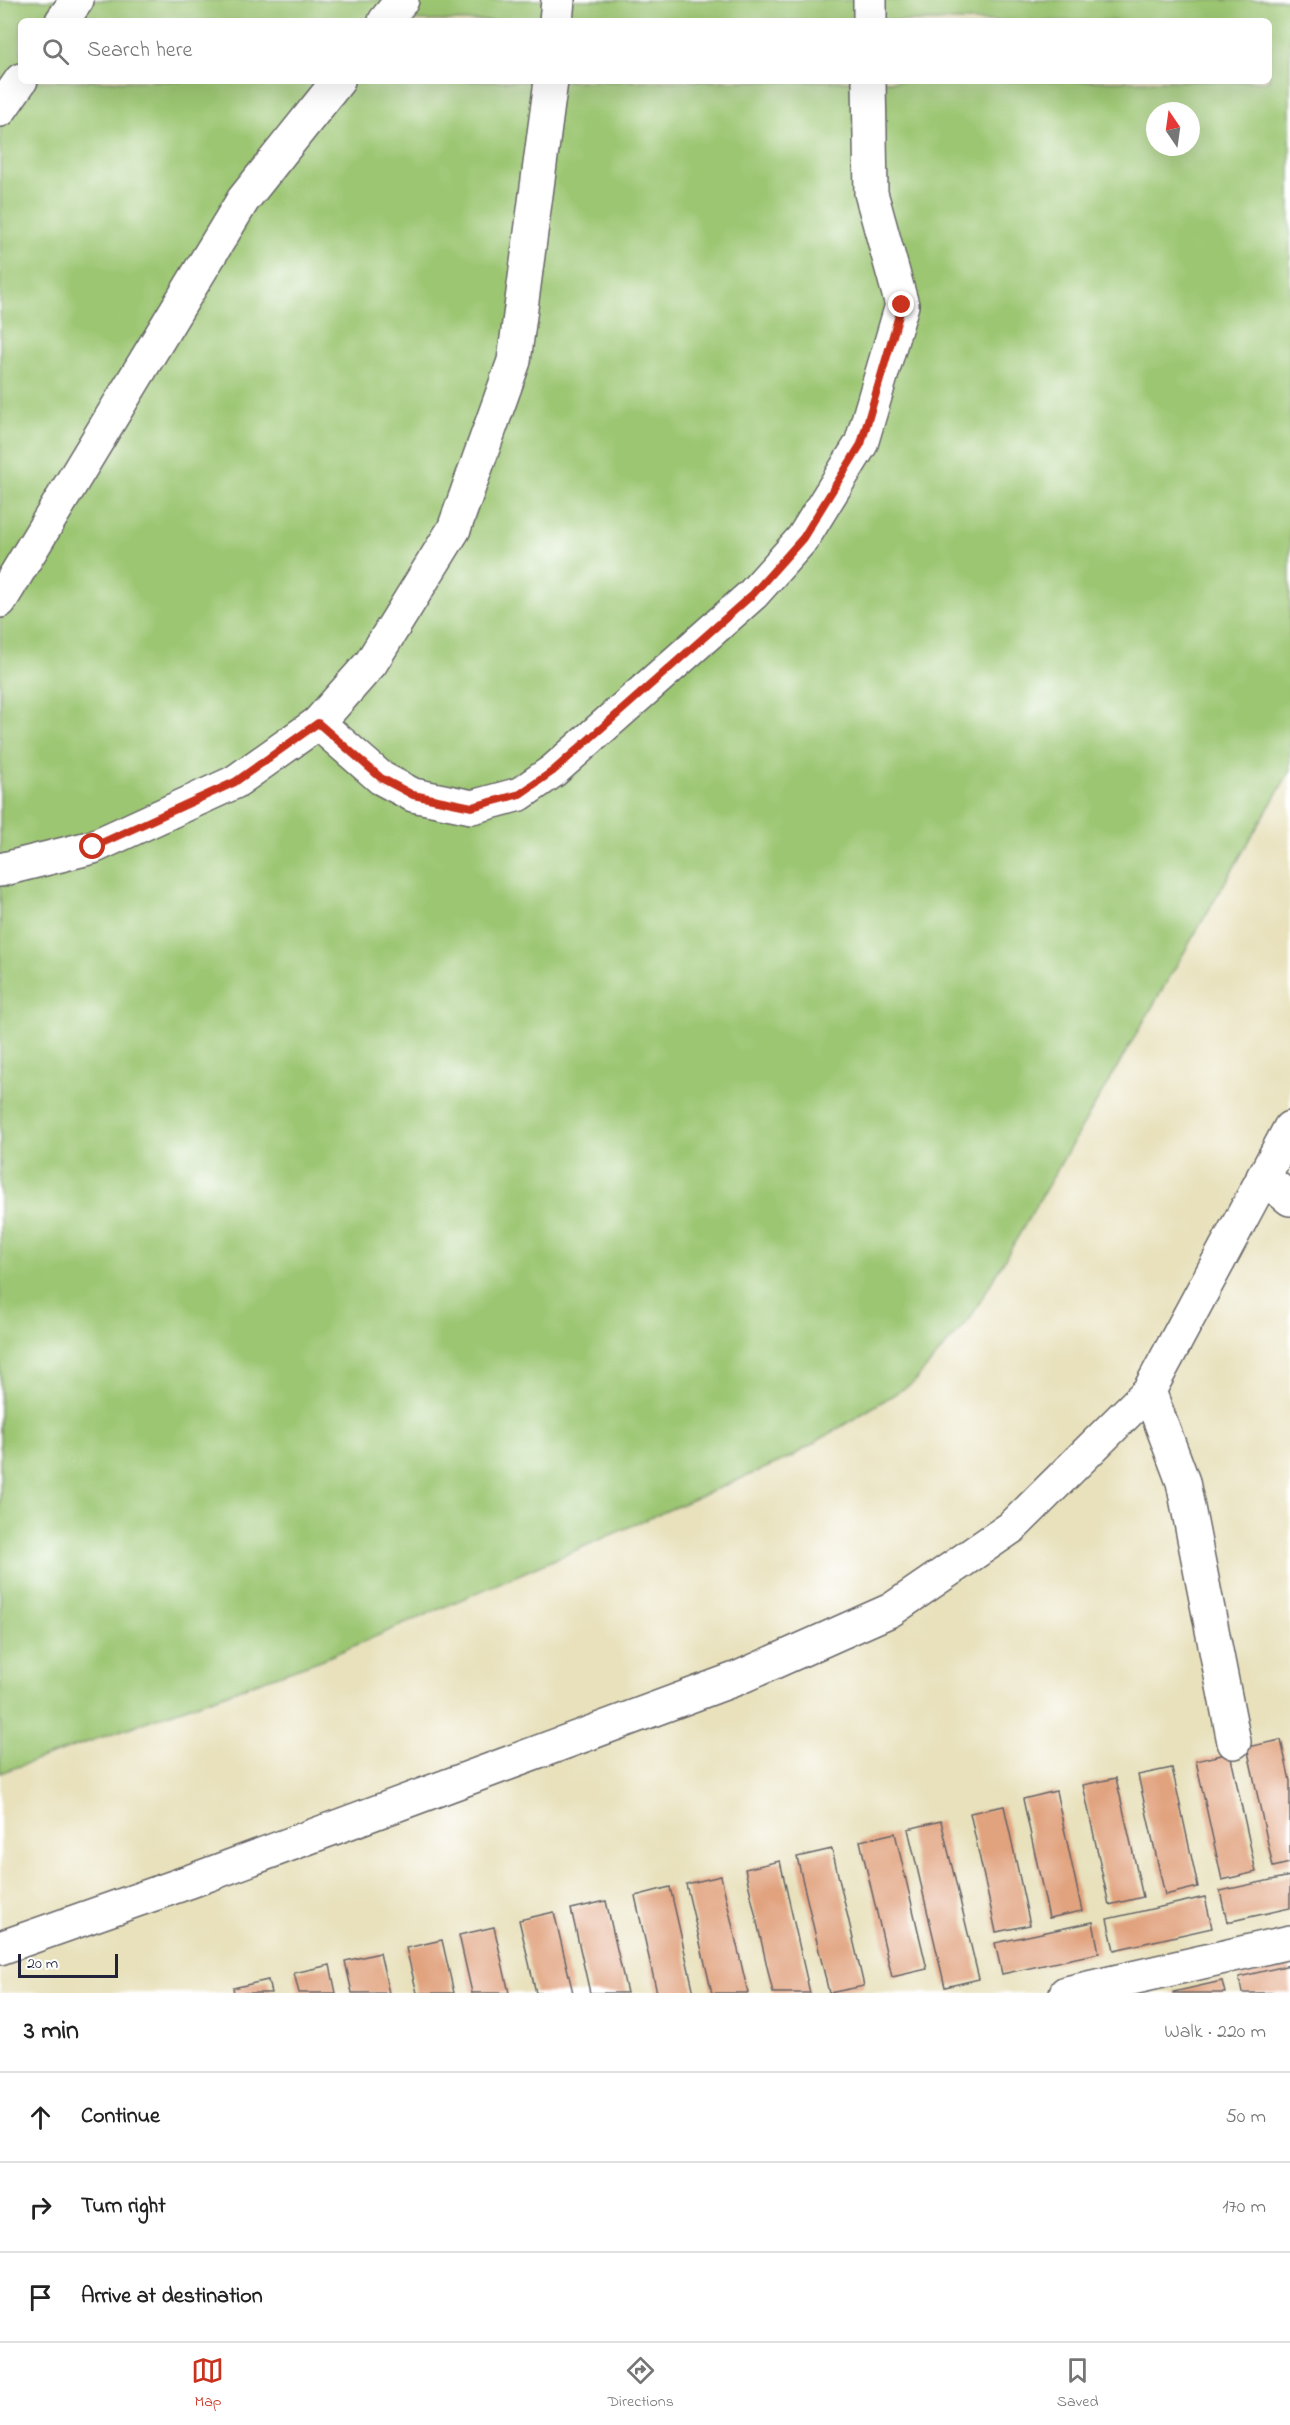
<!DOCTYPE html>
<html lang="en">
<head>
<meta charset="utf-8">
<style>
  body { margin:0; font-family:"Indie Flower",sans-serif; background:#f6f6f6; color:#222 }
  .compass { position:absolute; left:1146px; top:102px; width:54px; height:54px; border-radius:50%; background:#fff; box-shadow:0 6px 24px #0002; rotate:347deg }
  .scale { position:absolute; left:18px; bottom:15px; width:100px; box-sizing:border-box; padding-left:6px; border:3px solid #22223b; border-top:0; font-size:16px; line-height:21px; white-space:nowrap; color:#22223b; -webkit-text-stroke:4px #fff; paint-order:stroke }
  .stop { position:absolute; width:18px; height:18px; margin:-14px; border:4px solid #c8321e; border-radius:50%; background:#fff }
  .stop.end { background:#c8321e; border-color:#fff; box-shadow:0 2px 6px #0008 }
  .list { margin:0; padding:0; list-style:none }
  h2 { display:flex; justify-content:space-between; align-items:center; height:78px; margin:0; padding:0 24px; font-size:26px }
  h2 small { font-size:20px; font-weight:400; color:#767676 }
  .list li { display:grid; grid-template-columns:39px 1fr auto; gap:18px; align-items:center; box-sizing:border-box; height:90px; padding:0 24px; border-top:2px solid #e0e0e0 }
  .list b { display:block; font-size:22px; white-space:nowrap }
  .list em { font-size:20px; font-style:normal; color:#767676 }
  .icon { flex:none; width:33px; height:33px; fill:none; stroke:currentColor; stroke-width:2; stroke-linecap:round; stroke-linejoin:round }
  .map { position:relative; flex:none; width:1290px; height:1993px; overflow:hidden }
  .search { position:absolute; background:#fff; box-shadow:0 6px 24px #0002; left:18px; right:18px; top:18px; height:66px; display:flex; align-items:center; gap:15px; box-sizing:border-box; padding:0 21px; border-radius:9px; color:#767676; font-size:22px }
  .sheet { height:348px; background:#fff }
  nav { display:flex; justify-content:space-around; align-items:center; box-sizing:border-box; height:84px; border-top:2px solid #e0e0e0; background:#fff; font-size:16px; color:#767676 }
  nav a { display:grid; justify-items:center; gap:3px }
  nav .on { color:#c8321e }
  .map>svg:first-child { display:block }
  .green { fill:#9cc672; stroke:#5f7456; stroke-width:1.5; fill-rule:evenodd }
  .building { fill:#e1a27e }
  .lines { fill:none; stroke-linecap:round; stroke-linejoin:round }
  .street-casing { stroke:#676568; stroke-width:36 }
  .street { stroke:#fff; stroke-width:33 }
  .route { stroke:#c8321e; stroke-width:8 }
</style>
</head>
<body>
<div class="map">
<svg width="1290" height="1993" viewBox="0 0 1290 1993">
  <rect width="100%" height="100%" fill="#fff"/>
  <filter id="ink" filterUnits="userSpaceOnUse"><feTurbulence type="fractalNoise" baseFrequency=".0167" numOctaves="2"/><feDisplacementMap in="SourceGraphic" scale="12" xChannelSelector="R" yChannelSelector="G"/><feConvolveMatrix kernelMatrix="1 2 1 2 8 2 1 2 1" color-interpolation-filters="sRGB"/></filter>
  <filter id="wash" filterUnits="userSpaceOnUse"><feTurbulence type="fractalNoise" baseFrequency=".008" numOctaves="4" result="noise"/><feDisplacementMap in="SourceGraphic" scale="24" xChannelSelector="R" yChannelSelector="G"/><feGaussianBlur stdDeviation="1.35" result="paint"/><feColorMatrix in="noise" values="0 0 0 0 0 0 0 0 0 0 0 0 0 0 0 0 0 1.4 0 .05"/><feComposite in="paint" operator="in"/></filter>
  <g filter="url(#wash)">
    <rect width="100%" height="100%" fill="#e8e1bc"/>
    <path class="green" d="M 0,0 L 1290,0 L 1290,771 L 971,1317 L 913,1383 L 791,1457 L 321,1660 L 0,1773 ZM 21,21 L 1269,21 L 1269,81 L 21,81 ZM 1155,111 L 1191,111 L 1191,147 L 1155,147 Z"/>
    <g id="blocks">
      <g class="building">
        <path d="M 1281,1740 L 1290,1781 L 1290,1863 L 1273,1867 L 1247,1747 Z"/>
        <path d="M 1230,1753 L 1256,1872 L 1222,1880 L 1196,1761 Z"/>
        <path d="M 1172,1768 L 1198,1887 L 1165,1895 L 1138,1775 Z"/>
        <path d="M 1116,1778 L 1143,1897 L 1109,1905 L 1083,1785 Z"/>
        <path d="M 1056,1791 L 1082,1911 L 1049,1918 L 1023,1799 Z"/>
        <path d="M 1004,1806 L 1030,1925 L 996,1932 L 970,1813 Z"/>
        <path d="M 941,1821 L 979,1979 L 945,1987 L 908,1829 Z"/>
        <path d="M 895,1833 L 927,1969 L 892,1977 L 860,1841 Z"/>
        <path d="M 832,1849 L 864,1986 L 829,1993 L 797,1857 Z"/>
        <path d="M 780,1861 L 810,1993 L 773,1993 L 745,1869 Z"/>
        <path d="M 721,1876 L 748,1993 L 712,1993 L 686,1884 Z"/>
        <path d="M 1290,1876 L 1290,1908 L 1227,1922 L 1220,1891 Z"/>
        <path d="M 670,1887 L 694,1993 L 657,1993 L 635,1896 Z"/>
        <path d="M 1205,1897 L 1212,1928 L 1114,1950 L 1107,1919 Z"/>
        <path d="M 606,1901 L 627,1993 L 590,1993 L 571,1909 Z"/>
        <path d="M 554,1912 L 573,1993 L 536,1993 L 519,1920 Z"/>
        <path d="M 1093,1922 L 1099,1953 L 1002,1974 L 995,1943 Z"/>
        <path d="M 494,1927 L 509,1993 L 472,1993 L 459,1935 Z"/>
        <path d="M 442,1940 L 454,1993 L 417,1993 L 406,1948 Z"/>
        <path d="M 380,1953 L 389,1993 L 352,1993 L 345,1961 Z"/>
        <path d="M 330,1965 L 336,1993 L 299,1993 L 294,1973 Z"/>
        <path d="M 1290,1965 L 1290,1993 L 1242,1993 L 1239,1977 Z"/>
        <path d="M 268,1980 L 271,1993 L 234,1993 L 233,1988 Z"/>
        <path d="M 1222,1981 L 1225,1993 L 1173,1993 L 1173,1992 Z"/>
      </g>
    </g>
  </g>
  <g filter="url(#ink)">
    <use href="#blocks" fill-opacity="0" stroke="#676568" stroke-width="1.5"/>
    <g class="lines">
      <g class="street-casing">
        <g id="street">
          <path d="M 62,21 L 77,0"/>
          <path d="M 385,21 L 402,0"/>
          <path d="M 556,21 L 558,0"/>
          <path d="M 870,21 L 870,0"/>
          <path d="M 0,110 L 21,80"/>
          <path d="M 0,601 L 243,200 L 338,81"/>
          <path d="M 318,723 L 381,778 L 413,795 L 472,807 L 520,794 L 553,771 L 753,594 L 803,538 L 861,444 L 902,305 L 871,193 L 869,81"/>
          <path d="M 0,870 L 93,847 L 235,782 L 318,723 L 371,663 L 454,529 L 514,361 L 551,81"/>
          <path d="M 1263,1177 L 1290,1199"/>
          <path d="M 1149,1391 L 1183,1482 L 1234,1742"/>
          <path d="M 0,1948 L 191,1881 L 738,1678 L 891,1610 L 1012,1527 L 1149,1391 L 1290,1128"/>
          <path d="M 1066,1993 L 1290,1942"/>
        </g>
      </g>
      <use href="#street" class="street"/>
    </g>
  </g>
  <g class="lines" filter="url(#ink)">
    <path class="route" d="M 93,847 L 235,782 L 318,723 L 381,778 L 413,795 L 472,807 L 520,794 L 553,771 L 753,594 L 803,538 L 861,444 L 902,305"/>
  </g>
</svg>
<svg class="compass" viewBox="-18 -18 36 36"><path d="M0-13l5 13h-10z" fill="#e53935"/><path d="M0 13l5-13h-10z" fill="#767676"/></svg>
<div class="scale">20 m</div>
<div class="stop" style="left:93px;top:847px"></div>
<div class="stop end" style="left:902px;top:305px"></div>
<div class="search"><svg class="icon" aria-label="search" viewBox="0 0 24 24"><circle cx="10" cy="10" r="6"/><path d="M15 15l6 6"/></svg>Search here</div>
</div>
<section class="sheet">
<h2>3 min<small>Walk · 220 m</small></h2>
<ul class="list">
<li><svg class="icon" aria-label="ahead" viewBox="0 0 24 24"><path d="M12 20V5M6 11l6-6 6 6"/></svg><div><b>Continue</b></div><em>50 m</em></li>
<li><svg class="icon" aria-label="right" viewBox="0 0 24 24"><path d="M7 20v-9h11M14 6l5 5-5 5"/></svg><div><b>Turn right</b></div><em>170 m</em></li>
<li><svg class="icon" aria-label="arrive" viewBox="0 0 24 24"><path d="M6 21V4h12l-3 4 3 4H6"/></svg><div><b>Arrive at destination</b></div></li>
</ul>
</section>
<nav>
<a class="on"><svg class="icon" aria-label="map" viewBox="0 0 24 24"><path d="M3 6l6-2 6 2 6-2v14l-6 2-6-2-6 2zM9 4v14M15 6v14"/></svg>Map</a>
<a><svg class="icon" aria-label="directions" viewBox="0 0 24 24"><path d="M12 3l9 9-9 9-9-9zM9 14v-3h6M13 9l2 2-2 2"/></svg>Directions</a>
<a><svg class="icon" aria-label="saved" viewBox="0 0 24 24"><path d="M7 4h10v16l-5-4-5 4z"/></svg>Saved</a>
</nav>
</body>
</html>
